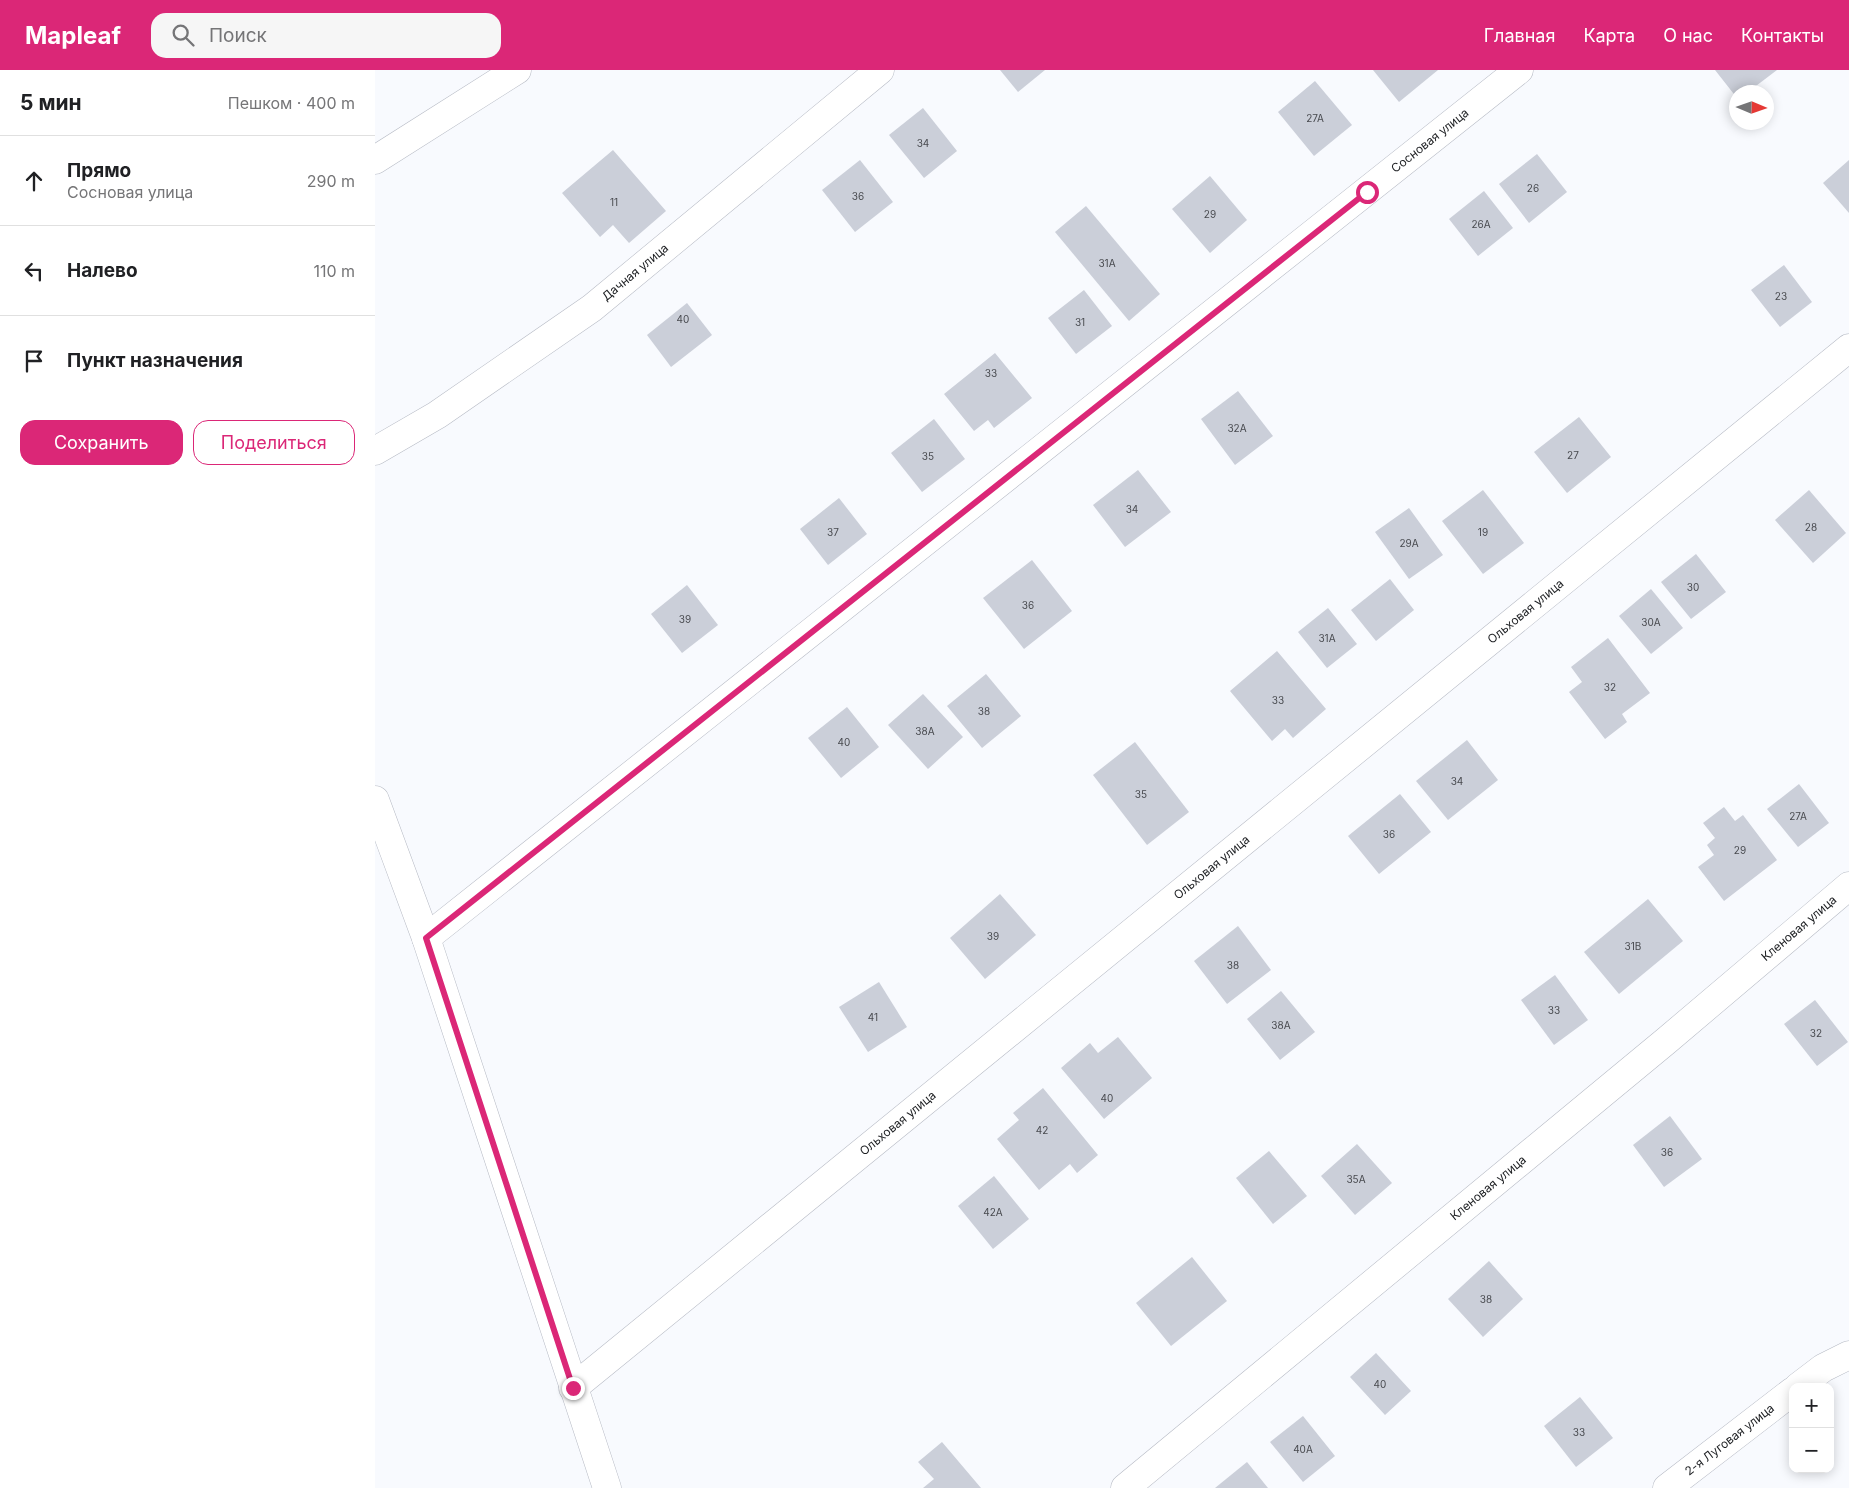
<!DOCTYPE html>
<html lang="ru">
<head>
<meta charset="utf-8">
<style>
  body { margin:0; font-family:Inter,sans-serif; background:#f6f6f6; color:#202124 }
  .controls { position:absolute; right:15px; bottom:15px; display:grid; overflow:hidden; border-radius:10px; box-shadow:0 2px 12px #0003 }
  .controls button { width:45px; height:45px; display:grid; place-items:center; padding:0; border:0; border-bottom:1px solid #e0e0e0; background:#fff; color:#202124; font:25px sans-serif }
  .compass { position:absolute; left:1354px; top:15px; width:45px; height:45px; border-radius:50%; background:#fff; box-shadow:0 2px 12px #0003; rotate:92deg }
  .stop { position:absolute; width:15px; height:15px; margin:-11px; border:4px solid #db2777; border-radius:50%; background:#fff }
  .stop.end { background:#db2777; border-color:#fff; box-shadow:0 1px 5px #0008 }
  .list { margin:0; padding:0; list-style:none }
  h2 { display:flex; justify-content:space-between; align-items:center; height:65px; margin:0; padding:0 20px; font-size:21px }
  h2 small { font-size:16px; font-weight:400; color:#757577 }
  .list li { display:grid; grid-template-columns:32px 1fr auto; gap:15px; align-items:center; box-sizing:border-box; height:90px; padding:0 20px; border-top:1px solid #e0e0e0 }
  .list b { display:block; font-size:19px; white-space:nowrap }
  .list p { margin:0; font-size:16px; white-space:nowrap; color:#757577 }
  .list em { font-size:16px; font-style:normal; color:#757577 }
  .actions { display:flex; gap:10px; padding:15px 20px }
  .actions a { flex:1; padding:11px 0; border:1px solid #db2777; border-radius:15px; text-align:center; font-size:18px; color:#db2777 }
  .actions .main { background:#db2777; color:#fff }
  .icon { flex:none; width:28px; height:28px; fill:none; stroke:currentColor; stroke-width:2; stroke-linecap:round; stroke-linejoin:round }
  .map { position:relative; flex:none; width:1474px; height:1418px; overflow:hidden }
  header { display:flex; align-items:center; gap:30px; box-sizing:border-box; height:70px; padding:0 25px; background:#db2777; color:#fff }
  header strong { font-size:24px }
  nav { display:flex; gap:28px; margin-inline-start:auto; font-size:18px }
  .search { width:350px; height:45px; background:#f6f6f6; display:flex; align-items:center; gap:12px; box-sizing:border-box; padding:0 18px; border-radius:15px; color:#757577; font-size:19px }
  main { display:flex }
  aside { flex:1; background:#fff }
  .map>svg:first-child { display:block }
  .building { fill:#cbcfd9 }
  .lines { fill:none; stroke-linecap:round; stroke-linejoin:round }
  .minor-casing { stroke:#b6bac4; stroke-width:29 }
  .minor { stroke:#fff; stroke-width:28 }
  .route { stroke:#db2777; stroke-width:6 }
  .labels { text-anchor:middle; stroke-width:4; stroke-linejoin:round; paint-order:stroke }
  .number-label { font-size:10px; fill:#484a4f }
  .street-label { font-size:12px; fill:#1c1e21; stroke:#f8fafe }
</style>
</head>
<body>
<header>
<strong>Mapleaf</strong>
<div class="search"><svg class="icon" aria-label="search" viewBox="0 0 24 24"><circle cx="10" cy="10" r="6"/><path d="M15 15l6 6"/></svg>Поиск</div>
<nav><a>Главная</a><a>Карта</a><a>О нас</a><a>Контакты</a></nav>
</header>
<main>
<aside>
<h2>5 мин<small>Пешком · 400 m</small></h2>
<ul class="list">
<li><svg class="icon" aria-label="ahead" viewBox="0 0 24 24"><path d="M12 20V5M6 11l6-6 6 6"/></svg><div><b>Прямо</b><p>Сосновая улица</p></div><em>290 m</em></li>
<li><svg class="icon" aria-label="left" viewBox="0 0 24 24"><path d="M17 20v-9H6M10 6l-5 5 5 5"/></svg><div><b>Налево</b></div><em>110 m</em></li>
<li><svg class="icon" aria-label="arrive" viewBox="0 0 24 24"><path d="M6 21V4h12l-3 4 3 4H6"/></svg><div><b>Пункт назначения</b></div></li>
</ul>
<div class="actions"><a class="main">Сохранить</a><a>Поделиться</a></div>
</aside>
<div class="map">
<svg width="1474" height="1418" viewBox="0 0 1474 1418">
  <rect width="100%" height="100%" fill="#f8fafe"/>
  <g class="building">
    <path d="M 625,0 L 670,0 L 643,22 Z"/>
    <path d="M 998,0 L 1063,0 L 1024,32 Z"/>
    <path d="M 1340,0 L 1402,0 L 1373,22 L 1362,22 L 1362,28 Z"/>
    <path d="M 940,11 L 977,55 L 939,86 L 903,42 Z"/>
    <path d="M 548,38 L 582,81 L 549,108 L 514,65 Z"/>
    <path d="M 238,80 L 291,141 L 254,173 L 238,155 L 225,167 L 187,123 Z"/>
    <path d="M 1162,84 L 1192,122 L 1154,153 L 1124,114 Z"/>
    <path d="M 485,90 L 518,132 L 480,162 L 447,120 Z"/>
    <path d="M 1474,90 L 1474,143 L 1448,113 Z"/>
    <path d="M 835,106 L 872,150 L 835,183 L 797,139 Z"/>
    <path d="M 1109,121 L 1138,158 L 1103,186 L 1074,149 Z"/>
    <path d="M 711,136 L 785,224 L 754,251 L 680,162 Z"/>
    <path d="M 1409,195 L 1437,232 L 1405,257 L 1376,220 Z"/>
    <path d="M 709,220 L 737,256 L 701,284 L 673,248 Z"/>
    <path d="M 312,233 L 337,265 L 296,297 L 272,265 Z"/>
    <path d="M 620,283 L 657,328 L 619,358 L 613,350 L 599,361 L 569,324 Z"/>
    <path d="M 863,321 L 898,366 L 860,395 L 826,349 Z"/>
    <path d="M 1204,347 L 1236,387 L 1192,423 L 1159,382 Z"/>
    <path d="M 559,349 L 590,389 L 547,422 L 516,383 Z"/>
    <path d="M 763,400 L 796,442 L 750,477 L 718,435 Z"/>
    <path d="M 1108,420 L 1149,473 L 1108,504 L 1067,451 Z"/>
    <path d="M 1434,420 L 1471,463 L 1438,493 L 1400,450 Z"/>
    <path d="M 464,428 L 492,464 L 453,495 L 425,459 Z"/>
    <path d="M 1034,438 L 1068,485 L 1034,509 L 1000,462 Z"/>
    <path d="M 1321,484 L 1351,522 L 1316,549 L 1286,512 Z"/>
    <path d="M 657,490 L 697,541 L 649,579 L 608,528 Z"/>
    <path d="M 1015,509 L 1039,540 L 1001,571 L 976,540 Z"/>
    <path d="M 312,515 L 343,555 L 307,583 L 276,544 Z"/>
    <path d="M 1276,519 L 1308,558 L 1276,584 L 1244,546 Z"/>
    <path d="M 953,538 L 982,574 L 952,598 L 923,562 Z"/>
    <path d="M 1233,568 L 1275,623 L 1247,644 L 1252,652 L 1230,669 L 1194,622 L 1207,612 L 1196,597 Z"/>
    <path d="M 902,581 L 951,639 L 918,668 L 910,659 L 897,671 L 855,621 Z"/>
    <path d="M 611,604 L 646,646 L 607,678 L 572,636 Z"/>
    <path d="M 548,624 L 588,667 L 553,699 L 513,655 Z"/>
    <path d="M 472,637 L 504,677 L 466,708 L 433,668 Z"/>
    <path d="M 1092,670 L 1123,710 L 1073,750 L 1041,711 Z"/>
    <path d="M 760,672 L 814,742 L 772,775 L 718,705 Z"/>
    <path d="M 1424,714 L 1454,753 L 1423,777 L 1392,739 Z"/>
    <path d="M 1025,724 L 1056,762 L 1004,804 L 973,766 Z"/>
    <path d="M 1349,737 L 1360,751 L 1368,745 L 1402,790 L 1349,831 L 1323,797 L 1339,785 L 1332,775 L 1340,768 L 1328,753 Z"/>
    <path d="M 625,824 L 661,865 L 610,909 L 575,868 Z"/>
    <path d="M 1273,829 L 1308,871 L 1244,924 L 1209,882 Z"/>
    <path d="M 863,856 L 896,900 L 852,934 L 819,891 Z"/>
    <path d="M 1180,905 L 1213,950 L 1179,975 L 1146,930 Z"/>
    <path d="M 504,912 L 532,957 L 493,982 L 464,937 Z"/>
    <path d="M 906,921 L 940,962 L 905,990 L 872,949 Z"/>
    <path d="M 1440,930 L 1473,972 L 1442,996 L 1409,954 Z"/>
    <path d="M 743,967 L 777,1008 L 729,1049 L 686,998 L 715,973 L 723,983 Z"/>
    <path d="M 668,1018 L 723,1085 L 702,1103 L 695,1094 L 664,1120 L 622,1069 L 644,1050 L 638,1043 Z"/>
    <path d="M 1295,1046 L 1327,1089 L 1289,1117 L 1258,1075 Z"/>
    <path d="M 982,1074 L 1017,1113 L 980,1145 L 946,1106 Z"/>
    <path d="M 894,1081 L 932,1126 L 898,1154 L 861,1108 Z"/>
    <path d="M 619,1106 L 654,1149 L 618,1179 L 583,1136 Z"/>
    <path d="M 817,1187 L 852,1231 L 796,1276 L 761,1233 Z"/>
    <path d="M 1114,1191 L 1148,1229 L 1108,1267 L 1073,1229 Z"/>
    <path d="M 1001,1283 L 1036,1321 L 1010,1345 L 975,1307 Z"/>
    <path d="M 1205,1327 L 1238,1368 L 1201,1397 L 1169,1356 Z"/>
    <path d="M 928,1346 L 960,1386 L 928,1412 L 895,1372 Z"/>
    <path d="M 567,1372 L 606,1418 L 548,1418 L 559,1409 L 543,1392 Z"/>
    <path d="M 872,1392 L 893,1418 L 840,1418 Z"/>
  </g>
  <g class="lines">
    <g class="minor-casing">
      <g id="minor">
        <path d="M 0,90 L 142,0"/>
        <path id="s1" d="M 0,381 L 62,345 L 217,238 L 505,0"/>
        <path d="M 0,730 L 51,868 L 232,1418"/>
        <path id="s2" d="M 51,868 L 1144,0"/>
        <path d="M 1423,1317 L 1448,1298 L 1474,1285"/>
        <path id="s3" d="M 198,1318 L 1474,278"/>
        <path id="s4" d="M 750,1418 L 1291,971 L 1474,816"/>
        <path id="s5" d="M 1292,1418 L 1418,1321"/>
      </g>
    </g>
    <use href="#minor" class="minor"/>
  </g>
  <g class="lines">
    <path class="route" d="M 198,1318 L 51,868 L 992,122"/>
  </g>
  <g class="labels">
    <g class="number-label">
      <text x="940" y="52">27А</text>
      <text x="548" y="77">34</text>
      <text x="1158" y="122">26</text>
      <text x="483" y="130">36</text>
      <text x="239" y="136">11</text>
      <text x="835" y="148">29</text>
      <text x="1106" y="158">26А</text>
      <text x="732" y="197">31А</text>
      <text x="1406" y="230">23</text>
      <text x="308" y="253">40</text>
      <text x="705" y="256">31</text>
      <text x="616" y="307">33</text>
      <text x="862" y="362">32А</text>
      <text x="1198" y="389">27</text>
      <text x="553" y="390">35</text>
      <text x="757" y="443">34</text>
      <text x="1436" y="461">28</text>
      <text x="458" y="466">37</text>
      <text x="1108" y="466">19</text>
      <text x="1034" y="477">29А</text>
      <text x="1318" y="521">30</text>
      <text x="653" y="539">36</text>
      <text x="310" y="553">39</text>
      <text x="1276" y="556">30А</text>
      <text x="952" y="572">31А</text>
      <text x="1235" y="621">32</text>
      <text x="903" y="634">33</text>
      <text x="609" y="645">38</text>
      <text x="550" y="665">38А</text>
      <text x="469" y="676">40</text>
      <text x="1082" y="715">34</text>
      <text x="766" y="728">35</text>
      <text x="1423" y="750">27А</text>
      <text x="1014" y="768">36</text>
      <text x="1365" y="784">29</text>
      <text x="618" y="870">39</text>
      <text x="1258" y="880">31В</text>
      <text x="858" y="899">38</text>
      <text x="1179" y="944">33</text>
      <text x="498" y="951">41</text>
      <text x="906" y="959">38А</text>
      <text x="1441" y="967">32</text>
      <text x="732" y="1032">40</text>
      <text x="667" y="1064">42</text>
      <text x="1292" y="1086">36</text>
      <text x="981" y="1113">35А</text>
      <text x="618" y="1146">42А</text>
      <text x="1111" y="1233">38</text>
      <text x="1005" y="1318">40</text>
      <text x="1204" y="1366">33</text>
      <text x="928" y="1383">40А</text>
    </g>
    <g class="street-label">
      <text dy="4" stroke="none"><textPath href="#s2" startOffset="1282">Сосновая улица</textPath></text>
      <text dy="4" stroke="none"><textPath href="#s1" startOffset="316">Дачная улица</textPath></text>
      <text dy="4" stroke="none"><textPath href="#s3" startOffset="1229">Ольховая улица</textPath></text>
      <text dy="4" stroke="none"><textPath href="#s3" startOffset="824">Ольховая улица</textPath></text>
      <text dy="4" stroke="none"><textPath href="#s4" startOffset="876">Кленовая улица</textPath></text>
      <text dy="4" stroke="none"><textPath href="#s3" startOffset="419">Ольховая улица</textPath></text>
      <text dy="4" stroke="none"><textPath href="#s4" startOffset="471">Кленовая улица</textPath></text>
      <text dy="4" stroke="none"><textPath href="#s5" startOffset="79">2-я Луговая улица</textPath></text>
    </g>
  </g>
</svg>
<div class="controls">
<button>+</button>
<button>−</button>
</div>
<svg class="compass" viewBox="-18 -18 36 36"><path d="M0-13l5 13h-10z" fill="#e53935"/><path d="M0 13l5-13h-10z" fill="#757577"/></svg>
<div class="stop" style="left:992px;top:122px"></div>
<div class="stop end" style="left:198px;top:1318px"></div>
</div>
</main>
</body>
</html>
